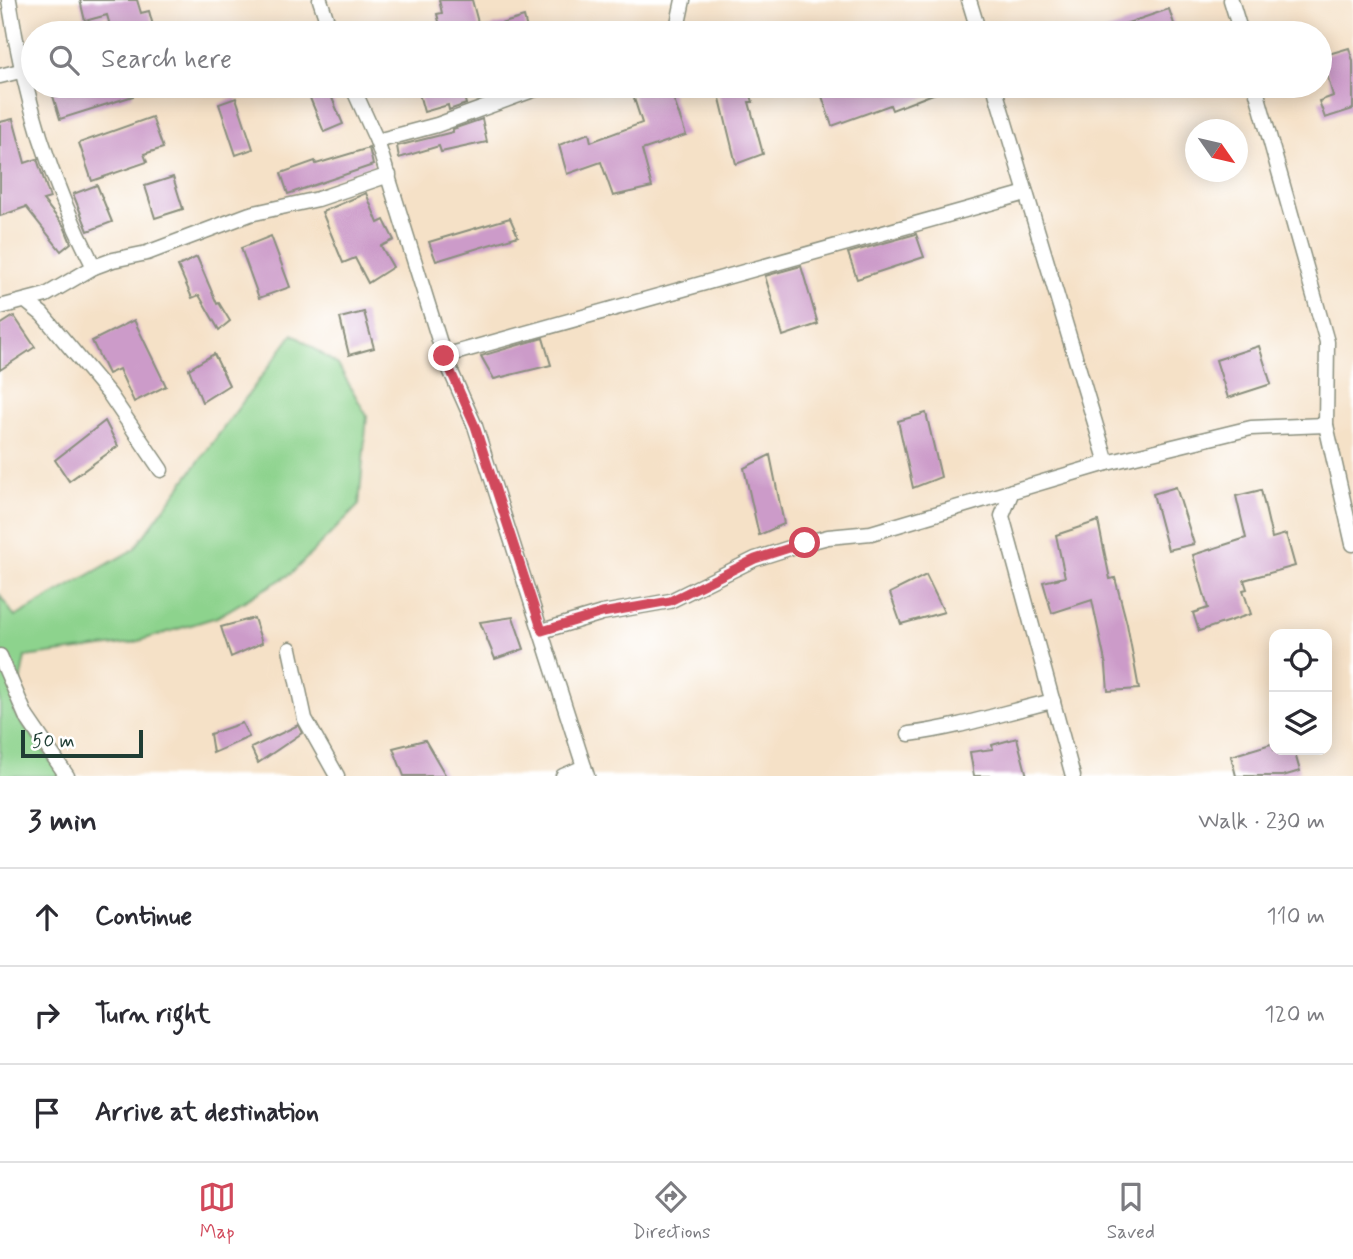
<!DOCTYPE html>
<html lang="en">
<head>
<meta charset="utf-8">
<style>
  body { margin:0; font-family:Mynerve,sans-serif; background:#f2f2f3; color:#2b2b33 }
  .controls { position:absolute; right:21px; bottom:21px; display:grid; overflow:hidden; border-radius:14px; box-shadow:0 4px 18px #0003 }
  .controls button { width:63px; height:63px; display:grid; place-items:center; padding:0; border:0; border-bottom:2px solid #e1e1e2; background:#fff; color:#2b2b33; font:35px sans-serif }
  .compass { position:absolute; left:1185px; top:119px; width:63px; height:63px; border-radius:50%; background:#fff; box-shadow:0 4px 18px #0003; rotate:124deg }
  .scale { position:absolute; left:21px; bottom:18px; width:122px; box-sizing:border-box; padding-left:7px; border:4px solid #1f3d34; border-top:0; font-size:19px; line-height:24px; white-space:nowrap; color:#1f3d34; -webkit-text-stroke:5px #fff; paint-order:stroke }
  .stop { position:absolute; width:21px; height:21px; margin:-16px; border:5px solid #d1495b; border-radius:50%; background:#fff }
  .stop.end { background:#d1495b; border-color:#fff; box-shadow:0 2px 7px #0008 }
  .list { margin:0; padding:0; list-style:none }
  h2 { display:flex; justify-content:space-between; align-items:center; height:91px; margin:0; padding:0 28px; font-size:30px }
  h2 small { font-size:23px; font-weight:400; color:#7c7c81 }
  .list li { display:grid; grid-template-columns:46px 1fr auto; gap:21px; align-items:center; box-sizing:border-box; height:98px; padding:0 28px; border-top:2px solid #e1e1e2 }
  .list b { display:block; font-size:26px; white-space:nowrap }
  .list em { font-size:23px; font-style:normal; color:#7c7c81 }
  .icon { flex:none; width:38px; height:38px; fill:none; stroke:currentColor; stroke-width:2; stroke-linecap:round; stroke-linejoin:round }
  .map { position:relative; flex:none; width:1353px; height:776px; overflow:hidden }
  .search { position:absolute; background:#fff; box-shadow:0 4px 18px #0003; left:21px; right:21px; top:21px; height:77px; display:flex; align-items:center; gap:18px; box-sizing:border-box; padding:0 24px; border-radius:38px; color:#7c7c81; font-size:26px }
  .sheet { height:385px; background:#fff }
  nav { display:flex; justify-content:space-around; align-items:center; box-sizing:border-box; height:98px; border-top:2px solid #e1e1e2; background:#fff; font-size:19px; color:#7c7c81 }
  nav a { display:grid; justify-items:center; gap:4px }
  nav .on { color:#d1495b }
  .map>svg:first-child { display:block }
  .green { fill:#8dd38d; stroke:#568860; stroke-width:2 }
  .building { fill:#cc9bc9 }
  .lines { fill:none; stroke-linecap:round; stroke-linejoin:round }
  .minor-casing { stroke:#8a8f7e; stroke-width:17 }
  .minor { stroke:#fff; stroke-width:14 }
  .route { stroke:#d1495b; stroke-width:9 }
</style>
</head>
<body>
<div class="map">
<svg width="1353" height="776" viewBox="0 0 1353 776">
  <rect width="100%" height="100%" fill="#fff"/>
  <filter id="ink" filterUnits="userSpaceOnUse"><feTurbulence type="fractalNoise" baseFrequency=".0143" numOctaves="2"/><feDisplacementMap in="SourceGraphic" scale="14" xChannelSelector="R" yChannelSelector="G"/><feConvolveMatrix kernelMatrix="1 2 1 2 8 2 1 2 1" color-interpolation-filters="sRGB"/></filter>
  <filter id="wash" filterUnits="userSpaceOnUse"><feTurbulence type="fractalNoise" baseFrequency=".00686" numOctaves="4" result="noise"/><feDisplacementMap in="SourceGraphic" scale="28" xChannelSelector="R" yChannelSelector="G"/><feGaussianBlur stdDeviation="1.57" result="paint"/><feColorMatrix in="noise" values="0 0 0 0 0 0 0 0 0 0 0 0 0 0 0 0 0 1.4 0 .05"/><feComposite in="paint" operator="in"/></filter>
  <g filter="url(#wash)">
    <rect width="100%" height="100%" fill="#f5e1c7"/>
    <path class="green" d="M 293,334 L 338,365 L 367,416 L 359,505 L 292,573 L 217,617 L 132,643 L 25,657 L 14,712 L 62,776 L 0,776 L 0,595 L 15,617 L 134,549 Z"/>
    <g id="blocks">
      <g class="building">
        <path d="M 80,0 L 137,0 L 141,13 L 149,11 L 155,33 L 112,33 L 107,15 L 85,21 Z"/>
        <path d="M 439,0 L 472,0 L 480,30 L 524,17 L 528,33 L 442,33 L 437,14 L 442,13 Z"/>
        <path d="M 1169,9 L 1177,33 L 1104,33 L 1104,31 Z"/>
        <path d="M 1349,48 L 1353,61 L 1353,109 L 1325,118 L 1319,101 L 1333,96 L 1322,56 Z"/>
        <path d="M 50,86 L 129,86 L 133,96 L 60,119 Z"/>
        <path d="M 305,86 L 327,86 L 343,124 L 324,132 Z"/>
        <path d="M 433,86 L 461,86 L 466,104 L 449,110 L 448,105 L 424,112 L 418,90 Z"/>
        <path d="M 630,86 L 669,86 L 686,135 L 642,150 L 652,187 L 613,196 L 601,162 L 567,174 L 559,145 L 589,133 L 591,142 L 642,123 Z"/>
        <path d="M 717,86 L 748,86 L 753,102 L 749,102 L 763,154 L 736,164 Z"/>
        <path d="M 841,86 L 951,86 L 951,87 L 892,110 L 890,105 L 832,126 L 821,93 Z"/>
        <path d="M 236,98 L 253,149 L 236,155 L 219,104 Z"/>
        <path d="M 152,117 L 163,148 L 144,154 L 147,162 L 92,181 L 79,143 Z"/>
        <path d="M 13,119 L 25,163 L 37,159 L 50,198 L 43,200 L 64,226 L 71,243 L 61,251 L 26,207 L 0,216 L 0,122 Z"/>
        <path d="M 482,119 L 487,142 L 441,152 L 439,146 L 399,158 L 397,146 L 453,132 L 453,129 Z"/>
        <path d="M 369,148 L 373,165 L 288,194 L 281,173 L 315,161 L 316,164 Z"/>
        <path d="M 173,177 L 183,209 L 155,218 L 145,186 Z"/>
        <path d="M 97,185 L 112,222 L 88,231 L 73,194 Z"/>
        <path d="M 366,193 L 378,223 L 384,220 L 394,240 L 381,246 L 393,267 L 368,283 L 355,258 L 343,263 L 322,212 Z"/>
        <path d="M 510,218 L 518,236 L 436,261 L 429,242 Z"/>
        <path d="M 916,234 L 924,257 L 857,279 L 848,253 Z"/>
        <path d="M 271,236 L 290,287 L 259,298 L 241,248 Z"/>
        <path d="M 197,257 L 217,304 L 219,303 L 230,321 L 219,330 L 199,295 L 192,298 L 178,266 Z"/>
        <path d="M 801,266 L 818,324 L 783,336 L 765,276 Z"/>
        <path d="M 364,312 L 374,348 L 349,355 L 340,318 Z"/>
        <path d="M 14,316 L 35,347 L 0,370 L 0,325 Z"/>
        <path d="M 134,320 L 166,386 L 134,402 L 119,369 L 108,374 L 92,341 Z"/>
        <path d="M 543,338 L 551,365 L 494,379 L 481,356 Z"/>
        <path d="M 1259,346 L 1271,384 L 1228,398 L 1216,360 Z"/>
        <path d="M 214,354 L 229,385 L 202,402 L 189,369 Z"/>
        <path d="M 926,413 L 941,477 L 913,488 L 898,421 Z"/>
        <path d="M 105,421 L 118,446 L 69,481 L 55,460 Z"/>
        <path d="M 770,455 L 784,524 L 759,535 L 744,468 Z"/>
        <path d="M 1176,487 L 1194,544 L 1168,550 L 1153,494 Z"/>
        <path d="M 1261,490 L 1272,538 L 1286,534 L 1295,566 L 1244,580 L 1247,589 L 1243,590 L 1251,614 L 1199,631 L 1193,613 L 1208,608 L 1193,555 L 1246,538 L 1236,496 Z"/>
        <path d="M 1098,521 L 1110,579 L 1115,578 L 1127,624 L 1139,689 L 1108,691 L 1106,666 L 1092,600 L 1052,613 L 1043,582 L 1065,577 L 1056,535 Z"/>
        <path d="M 926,575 L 944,612 L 901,624 L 890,593 Z"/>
        <path d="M 513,617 L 524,649 L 495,659 L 480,622 Z"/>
        <path d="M 254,618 L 262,643 L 231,657 L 221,627 Z"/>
        <path d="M 242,723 L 249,737 L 213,753 L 210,734 Z"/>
        <path d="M 298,725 L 302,733 L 258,763 L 251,748 Z"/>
        <path d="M 1017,738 L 1027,776 L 974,776 L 970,752 L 993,749 L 992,745 Z"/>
        <path d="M 425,740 L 446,776 L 404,776 L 393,748 Z"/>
        <path d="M 1274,743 L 1274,750 L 1294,750 L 1300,771 L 1283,776 L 1236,776 L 1231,756 Z"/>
      </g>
    </g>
  </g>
  <g filter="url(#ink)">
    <use href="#blocks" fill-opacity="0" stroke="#8a8f7e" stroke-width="2"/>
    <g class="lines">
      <g class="minor-casing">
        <g id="minor">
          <path d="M 9,0 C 24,97 49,179 94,267"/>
          <path d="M 320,0 L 331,33"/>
          <path d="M 969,0 L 979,33"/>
          <path d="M 1231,0 L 1241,33"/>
          <path d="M 676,33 L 683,0"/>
          <path d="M 0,76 L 20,71"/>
          <path d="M 352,86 L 377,141 L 444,356 L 475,426 L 587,776"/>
          <path d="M 994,86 L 1107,463"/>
          <path d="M 1255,86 L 1327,342 L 1326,425 L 1353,544"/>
          <path d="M 377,141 L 437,125 L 544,86"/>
          <path d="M 27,302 L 42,314 L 110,395 L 161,470"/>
          <path d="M 0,307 L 46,295 L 94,267 L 113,260 L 147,253 L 250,214 L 318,199 L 389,175"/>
          <path d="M 444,356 L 1026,193"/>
          <path d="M 1012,491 L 1002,516 L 1073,776"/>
          <path d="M 542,631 L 602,613 L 670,601 L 755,559 L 805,543 L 828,537 L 871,533 L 1107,463 L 1251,428 L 1326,425"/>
          <path d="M 290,649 L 305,719 L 337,776"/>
          <path d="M 0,656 L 26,716 L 67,776"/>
          <path d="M 909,734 C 958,728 1005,712 1053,701"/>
          <path d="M 563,776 L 584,767"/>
        </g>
      </g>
      <use href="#minor" class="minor"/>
    </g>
  </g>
  <g class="lines" filter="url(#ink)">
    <path class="route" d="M 444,356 L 475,426 L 542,631 L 602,613 L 670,601 L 755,559 L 805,543"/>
  </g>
</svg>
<div class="controls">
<button><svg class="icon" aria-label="locate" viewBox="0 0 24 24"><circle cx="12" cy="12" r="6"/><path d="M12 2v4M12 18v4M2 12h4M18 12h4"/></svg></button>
<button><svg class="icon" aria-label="layers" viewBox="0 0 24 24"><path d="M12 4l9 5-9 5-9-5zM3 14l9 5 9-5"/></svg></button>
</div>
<svg class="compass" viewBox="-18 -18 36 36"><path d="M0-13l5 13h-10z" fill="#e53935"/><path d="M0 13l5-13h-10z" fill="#7c7c81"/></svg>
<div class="scale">50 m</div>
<div class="stop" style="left:805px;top:543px"></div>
<div class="stop end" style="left:444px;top:356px"></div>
<div class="search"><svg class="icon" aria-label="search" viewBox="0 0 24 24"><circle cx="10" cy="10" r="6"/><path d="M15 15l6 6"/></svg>Search here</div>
</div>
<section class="sheet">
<h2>3 min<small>Walk · 230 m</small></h2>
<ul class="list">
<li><svg class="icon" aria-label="ahead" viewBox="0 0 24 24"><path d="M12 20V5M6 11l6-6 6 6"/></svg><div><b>Continue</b></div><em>110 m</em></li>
<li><svg class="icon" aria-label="right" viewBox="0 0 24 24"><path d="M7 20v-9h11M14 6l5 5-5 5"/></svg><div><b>Turn right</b></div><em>120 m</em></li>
<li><svg class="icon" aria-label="arrive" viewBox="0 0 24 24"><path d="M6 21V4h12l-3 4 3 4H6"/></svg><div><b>Arrive at destination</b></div></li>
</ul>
</section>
<nav>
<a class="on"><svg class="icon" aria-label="map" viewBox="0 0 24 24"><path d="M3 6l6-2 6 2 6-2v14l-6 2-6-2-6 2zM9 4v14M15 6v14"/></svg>Map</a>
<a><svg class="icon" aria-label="directions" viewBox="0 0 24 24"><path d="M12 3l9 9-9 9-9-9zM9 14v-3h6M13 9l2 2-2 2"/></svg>Directions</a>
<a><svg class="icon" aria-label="saved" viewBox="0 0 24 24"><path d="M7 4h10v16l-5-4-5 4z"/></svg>Saved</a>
</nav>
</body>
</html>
